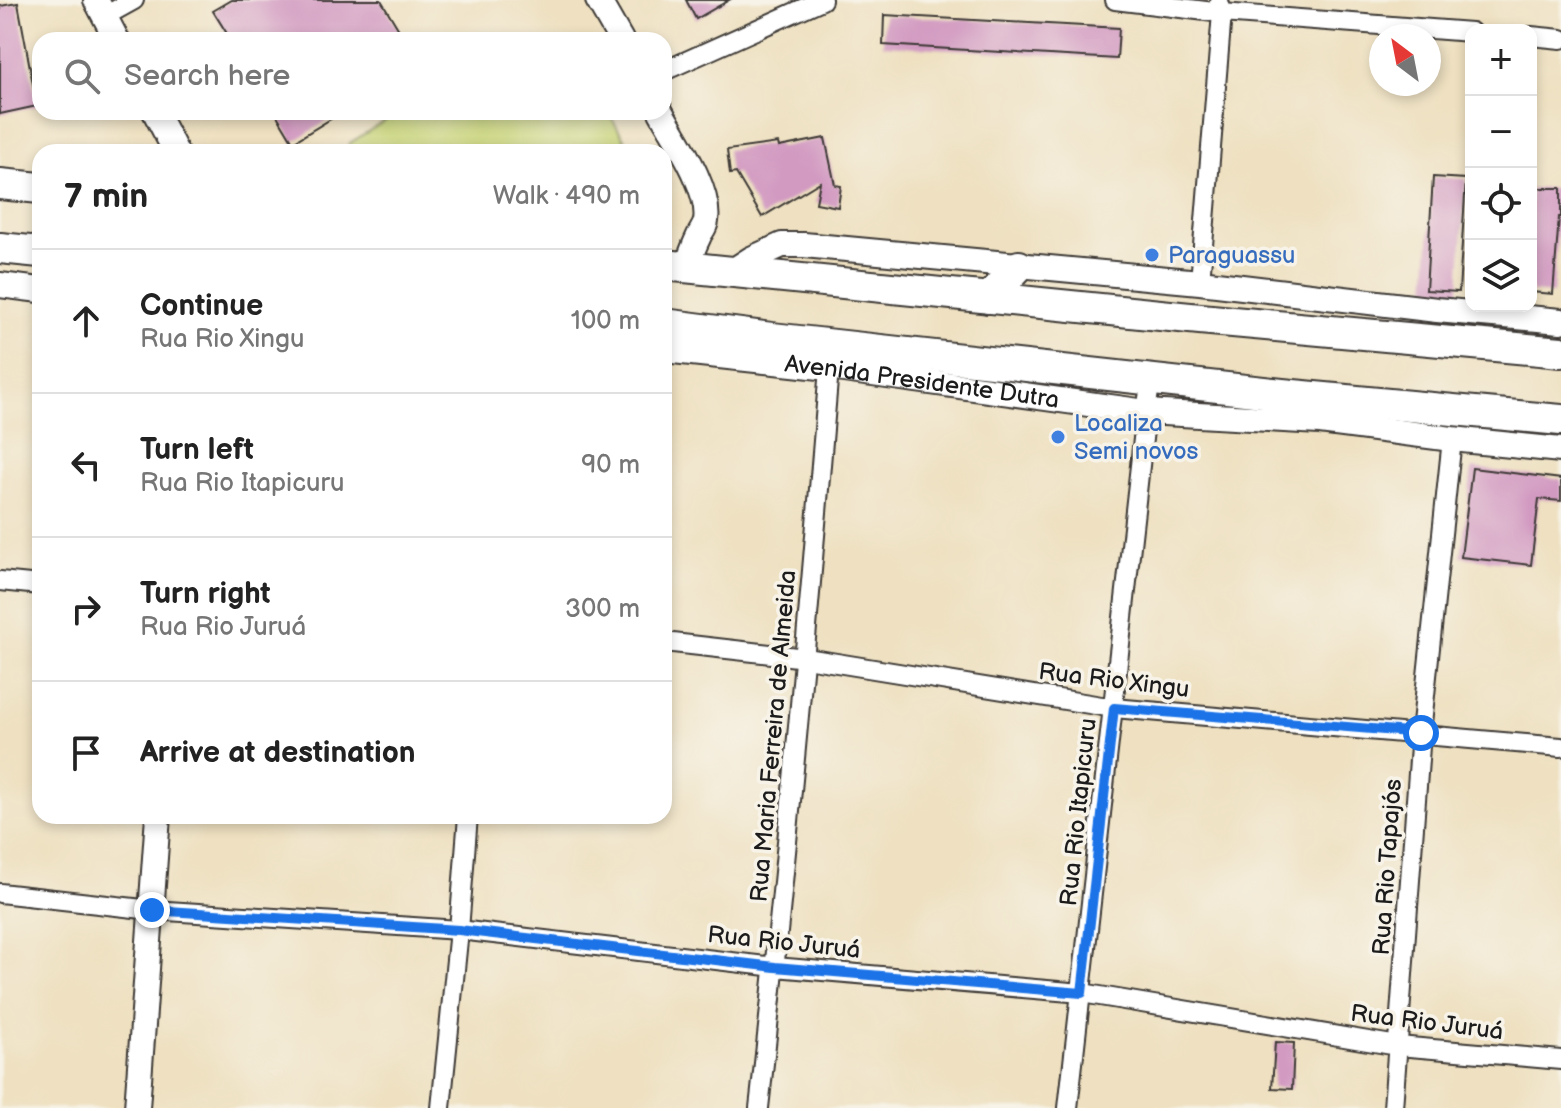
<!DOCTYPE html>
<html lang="en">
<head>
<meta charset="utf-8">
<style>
  body { margin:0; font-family:"Balsamiq Sans",sans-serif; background:#f6f6f6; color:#222 }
  .controls { position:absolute; right:24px; top:24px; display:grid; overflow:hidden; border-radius:16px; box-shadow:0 4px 12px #0003 }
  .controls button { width:72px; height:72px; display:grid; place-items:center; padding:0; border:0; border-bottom:2px solid #e0e0e0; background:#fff; color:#222; font:40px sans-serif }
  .compass { position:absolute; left:1369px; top:24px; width:72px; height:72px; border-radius:50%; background:#fff; box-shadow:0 4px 12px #0003; rotate:328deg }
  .stop { position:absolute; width:24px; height:24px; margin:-18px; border:6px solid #1a73e8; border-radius:50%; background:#fff }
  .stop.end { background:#1a73e8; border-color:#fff; box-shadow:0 2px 8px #0008 }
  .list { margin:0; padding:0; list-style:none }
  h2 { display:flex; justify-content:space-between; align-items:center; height:104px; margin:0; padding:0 32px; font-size:34px }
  h2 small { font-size:26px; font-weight:400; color:#767676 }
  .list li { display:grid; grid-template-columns:52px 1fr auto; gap:24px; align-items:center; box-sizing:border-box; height:144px; padding:0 32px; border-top:2px solid #e0e0e0 }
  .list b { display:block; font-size:30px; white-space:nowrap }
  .list p { margin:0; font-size:26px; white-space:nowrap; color:#767676 }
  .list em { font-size:26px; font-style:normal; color:#767676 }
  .icon { flex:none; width:44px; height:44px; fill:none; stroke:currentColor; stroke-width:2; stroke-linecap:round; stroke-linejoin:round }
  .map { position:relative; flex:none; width:1561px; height:1108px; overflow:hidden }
  .search { position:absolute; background:#fff; box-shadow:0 4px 12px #0003; left:32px; top:32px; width:640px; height:88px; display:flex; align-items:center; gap:20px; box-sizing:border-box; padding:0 28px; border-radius:24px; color:#767676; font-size:30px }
  .panel { position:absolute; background:#fff; box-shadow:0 4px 12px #0003; left:32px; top:144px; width:640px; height:680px; border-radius:24px }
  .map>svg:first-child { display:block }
  .green { fill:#c4d172; stroke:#707647; stroke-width:2 }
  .building { fill:#d29ac1 }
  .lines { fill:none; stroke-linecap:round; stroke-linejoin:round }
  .minor-casing { stroke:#3c3935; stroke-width:22 }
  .tertiary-casing { stroke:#3c3935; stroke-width:28 }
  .trunk-casing { stroke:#3c3935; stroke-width:34 }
  .minor { stroke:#fff; stroke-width:18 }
  .tertiary { stroke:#fff; stroke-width:24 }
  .trunk { stroke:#fff; stroke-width:30 }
  .route { stroke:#1a73e8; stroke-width:10 }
  .shop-dot { fill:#3f7fe0; stroke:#f7f3e8; stroke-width:3 }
  .labels { text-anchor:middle; stroke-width:7; stroke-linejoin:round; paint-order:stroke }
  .shop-label { font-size:24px; fill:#366cbe; stroke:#f7f3e8; text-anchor:start }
  .street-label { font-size:24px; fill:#1c1c1c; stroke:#f7f3e8 }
</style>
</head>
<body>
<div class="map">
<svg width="1561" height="1108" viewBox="0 0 1561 1108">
  <rect width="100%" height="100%" fill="#f7f3e8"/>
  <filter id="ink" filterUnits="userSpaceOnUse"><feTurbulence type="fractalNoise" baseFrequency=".0125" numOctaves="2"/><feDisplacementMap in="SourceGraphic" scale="16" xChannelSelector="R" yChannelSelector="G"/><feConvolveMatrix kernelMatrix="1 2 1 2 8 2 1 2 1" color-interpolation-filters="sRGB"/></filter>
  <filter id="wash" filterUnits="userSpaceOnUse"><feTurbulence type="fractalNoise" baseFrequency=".006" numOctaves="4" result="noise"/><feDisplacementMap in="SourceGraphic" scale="32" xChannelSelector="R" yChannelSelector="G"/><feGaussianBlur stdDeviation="1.8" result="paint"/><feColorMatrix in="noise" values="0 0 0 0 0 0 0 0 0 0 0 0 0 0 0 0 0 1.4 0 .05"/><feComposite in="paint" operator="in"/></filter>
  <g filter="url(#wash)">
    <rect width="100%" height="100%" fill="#eee0c0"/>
    <path class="green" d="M 399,112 L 608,112 L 632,152 L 347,152 L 350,143 Z"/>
    <g id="blocks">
      <g class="building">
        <path d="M 232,0 L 381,0 L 405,40 L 231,40 L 213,11 Z"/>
        <path d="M 686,0 L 729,0 L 696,19 Z"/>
        <path d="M 18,3 L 37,106 L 0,114 L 0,6 Z"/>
        <path d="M 884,15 L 1119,28 L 1117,59 L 883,45 Z"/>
        <path d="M 275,112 L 342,112 L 293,142 Z"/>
        <path d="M 825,138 L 835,185 L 841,186 L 838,207 L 816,203 L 820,182 L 762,217 L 736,173 L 730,174 L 727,150 L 778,143 L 779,147 Z"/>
        <path d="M 1433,177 L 1466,179 L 1459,292 L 1426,290 Z"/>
        <path d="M 1531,188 L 1561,188 L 1561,217 L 1559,217 L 1553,294 L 1531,292 Z"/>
        <path d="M 1472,468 L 1561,479 L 1561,501 L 1539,499 L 1531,565 L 1461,557 Z"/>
        <path d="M 1275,1042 L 1294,1043 L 1292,1089 L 1272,1088 Z"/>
      </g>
    </g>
  </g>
  <g filter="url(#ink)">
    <use href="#blocks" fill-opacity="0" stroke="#3c3935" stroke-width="2"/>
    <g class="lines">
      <g class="minor-casing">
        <g id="minor">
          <path d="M 1115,0 L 1222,13 L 1471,32"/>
          <path d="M 105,16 L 134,0"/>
          <path d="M 1531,36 L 1561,39"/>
          <path d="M 664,71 L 822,0"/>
          <path d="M 1200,282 L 1222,13 L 1219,1"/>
          <path d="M 0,581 L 40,585"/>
          <path d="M 664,642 L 806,658 L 1114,708 L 1561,747"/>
          <path d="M 0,893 L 152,910 L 459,930 L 775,967 L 1082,993 L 1398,1046 L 1561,1060"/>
          <path d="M 441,1108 L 459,930 L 468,816"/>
          <path d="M 759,1108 C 787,862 809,615 829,368"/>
          <path d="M 1068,1108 L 1146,412 L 1151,378"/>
          <path d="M 1393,1108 L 1421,733 L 1452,439"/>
        </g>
      </g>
      <g class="tertiary-casing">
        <g id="tertiary">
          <path d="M 96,0 L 117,40"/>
          <path d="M 598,0 L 621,40"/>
          <path d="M 155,112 L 176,152"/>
          <path d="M 661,112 C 676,139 711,190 706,221 C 705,228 700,232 698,238 C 693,248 690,258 686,268"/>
          <path d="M 731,272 L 751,259 L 782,245 L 804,245 L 1200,282 L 1437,310 L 1561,321"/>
          <path d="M 0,285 L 40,290"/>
          <path id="s1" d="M 664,350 L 829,368 L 1146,412 L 1320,422 L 1452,439 L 1561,450"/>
          <path d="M 137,1108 L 158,816"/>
        </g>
      </g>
      <g class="trunk-casing">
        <g id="trunk">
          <path d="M 0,184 L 40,188"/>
          <path d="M 0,248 L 40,252"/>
          <path d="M 664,265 L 1200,319 L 1561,352"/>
          <path d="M 989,298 L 1019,266"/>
          <path d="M 664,324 L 772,338 L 1282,394 L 1561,420"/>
        </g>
      </g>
      <use href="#minor" class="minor"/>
      <use href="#tertiary" class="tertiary"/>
      <use href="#trunk" class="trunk"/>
    </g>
  </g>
  <g class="lines" filter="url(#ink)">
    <path class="route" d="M 152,910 L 459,930 L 775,967 L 1082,993 L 1114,708 L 1421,733"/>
  </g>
  <g class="shop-dot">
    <circle cx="1152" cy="255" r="8"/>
    <circle cx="1058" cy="437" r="8"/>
  </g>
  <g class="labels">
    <g class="shop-label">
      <text x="1168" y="263">Paraguassu</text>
      <text x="1074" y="431">Localiza<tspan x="1074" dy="28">Semi novos</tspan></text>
    </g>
    <g class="street-label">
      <text dy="8" stroke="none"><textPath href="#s1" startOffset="260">Avenida Presidente Dutra</textPath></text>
      <text transform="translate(1114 680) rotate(7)" y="8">Rua Rio Xingu</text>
      <text transform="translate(773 736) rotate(-85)" y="8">Rua Maria Ferreira de Almeida</text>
      <text transform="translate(1078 812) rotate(-84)" y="8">Rua Rio Itapicuru</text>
      <text transform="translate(1387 867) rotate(-86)" y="8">Rua Rio Tapajós</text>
      <text transform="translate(784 942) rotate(6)" y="8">Rua Rio Juruá</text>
      <text transform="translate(1427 1022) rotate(7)" y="8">Rua Rio Juruá</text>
    </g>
  </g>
</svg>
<div class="controls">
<button>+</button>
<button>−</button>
<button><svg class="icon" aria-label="locate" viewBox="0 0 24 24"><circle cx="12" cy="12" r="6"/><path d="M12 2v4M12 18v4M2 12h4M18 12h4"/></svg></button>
<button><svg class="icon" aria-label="layers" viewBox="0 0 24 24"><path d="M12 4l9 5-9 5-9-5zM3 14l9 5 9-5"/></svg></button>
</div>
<svg class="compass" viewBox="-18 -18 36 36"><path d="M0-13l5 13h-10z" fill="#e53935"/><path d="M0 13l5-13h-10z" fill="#767676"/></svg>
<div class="stop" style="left:1421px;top:733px"></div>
<div class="stop end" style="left:152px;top:910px"></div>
<div class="search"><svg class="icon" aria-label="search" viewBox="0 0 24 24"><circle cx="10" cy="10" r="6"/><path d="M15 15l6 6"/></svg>Search here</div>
<section class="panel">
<h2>7 min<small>Walk · 490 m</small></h2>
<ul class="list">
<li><svg class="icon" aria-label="ahead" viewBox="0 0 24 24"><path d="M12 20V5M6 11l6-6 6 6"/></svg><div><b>Continue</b><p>Rua Rio Xingu</p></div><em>100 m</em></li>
<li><svg class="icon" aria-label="left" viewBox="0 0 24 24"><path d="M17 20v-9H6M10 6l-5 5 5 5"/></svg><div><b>Turn left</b><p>Rua Rio Itapicuru</p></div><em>90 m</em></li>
<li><svg class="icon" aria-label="right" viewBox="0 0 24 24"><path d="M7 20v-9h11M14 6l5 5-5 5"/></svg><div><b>Turn right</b><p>Rua Rio Juruá</p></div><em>300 m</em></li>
<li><svg class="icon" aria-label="arrive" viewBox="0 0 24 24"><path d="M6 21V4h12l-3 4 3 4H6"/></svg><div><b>Arrive at destination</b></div></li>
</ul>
</section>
</div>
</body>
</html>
